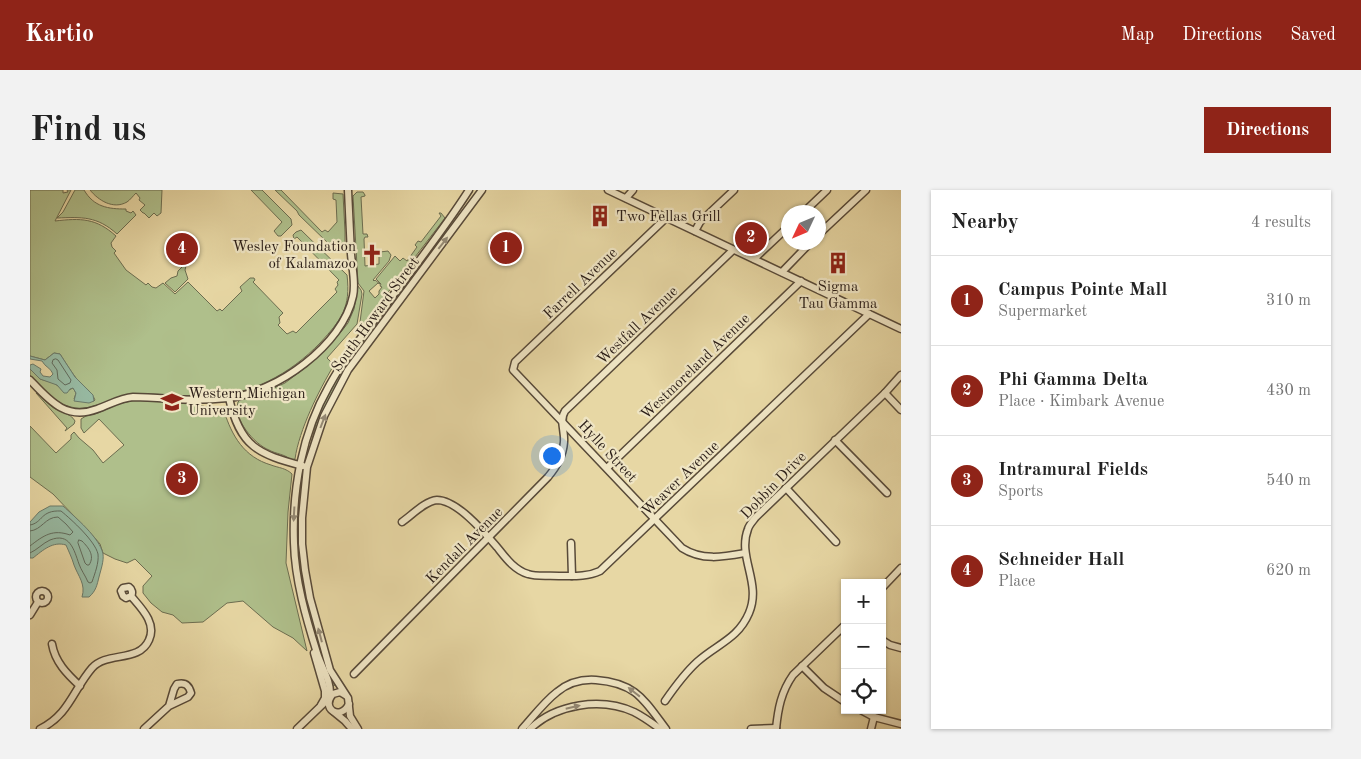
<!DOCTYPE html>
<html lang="en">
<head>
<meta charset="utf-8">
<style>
  body { margin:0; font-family:"Old Standard TT",serif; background:#f2f2f2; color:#222 }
  .controls { position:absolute; right:15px; bottom:15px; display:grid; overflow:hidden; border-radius:0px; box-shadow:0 1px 4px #0004 }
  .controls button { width:45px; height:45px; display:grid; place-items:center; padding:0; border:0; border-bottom:1px solid #e0e0e0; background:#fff; color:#222; font:25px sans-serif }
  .compass { position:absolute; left:751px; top:15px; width:45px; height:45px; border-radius:50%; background:#fff; box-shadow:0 1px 4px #0004; rotate:226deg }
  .you { position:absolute; left:521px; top:265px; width:18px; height:18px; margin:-12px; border:4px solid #fff; border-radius:50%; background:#1a73e8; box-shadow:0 0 0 8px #1a73e833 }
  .badge { display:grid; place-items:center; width:32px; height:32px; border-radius:50%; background:#8f2418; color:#fff; font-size:16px; font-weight:700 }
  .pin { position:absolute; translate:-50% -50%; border:2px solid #fff; box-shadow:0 1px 5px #0006 }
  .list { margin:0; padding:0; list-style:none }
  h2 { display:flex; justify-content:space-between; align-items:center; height:65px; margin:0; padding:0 20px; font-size:21px }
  h2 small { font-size:16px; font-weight:400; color:#767676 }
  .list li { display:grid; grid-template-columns:32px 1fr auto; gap:15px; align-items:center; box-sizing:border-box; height:90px; padding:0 20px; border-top:1px solid #e0e0e0 }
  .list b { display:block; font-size:19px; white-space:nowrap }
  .list p { margin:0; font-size:16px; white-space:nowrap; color:#767676 }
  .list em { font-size:16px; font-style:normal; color:#767676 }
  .icon { flex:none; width:28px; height:28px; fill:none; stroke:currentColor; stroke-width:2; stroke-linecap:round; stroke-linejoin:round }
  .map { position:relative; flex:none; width:871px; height:539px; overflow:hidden; border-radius:0px }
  header { display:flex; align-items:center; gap:30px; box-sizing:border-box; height:70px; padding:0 25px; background:#8f2418; color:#fff }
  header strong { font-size:24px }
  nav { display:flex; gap:28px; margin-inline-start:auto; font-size:18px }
  .intro { display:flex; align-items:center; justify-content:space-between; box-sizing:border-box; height:120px; padding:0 30px }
  h1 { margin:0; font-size:35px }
  .button { padding:12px 22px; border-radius:0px; background:#8f2418; color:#fff; font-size:18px; font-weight:700 }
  main { display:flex; gap:30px; padding:0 30px }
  aside { flex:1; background:#fff; border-radius:0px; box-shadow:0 1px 4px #0004 }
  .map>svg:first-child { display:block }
  .green { fill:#afbf8b; stroke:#6c6d50 }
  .water { fill:#97baa3; stroke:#6b7a6a }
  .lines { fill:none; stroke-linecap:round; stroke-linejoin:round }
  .shore { stroke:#606a5c; stroke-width:1 }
  .minor-casing { stroke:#584a39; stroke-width:9 }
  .minor { stroke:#efe5c4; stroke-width:6 }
  .oneway { fill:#958a75 }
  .labels { text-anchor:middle; stroke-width:4.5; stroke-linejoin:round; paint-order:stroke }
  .poi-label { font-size:15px; fill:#281b15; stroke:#efe5c4; text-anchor:start }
  .street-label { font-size:15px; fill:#281b15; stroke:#efe5c4 }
</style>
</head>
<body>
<header>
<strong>Kartio</strong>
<nav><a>Map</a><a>Directions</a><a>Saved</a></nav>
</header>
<div class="intro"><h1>Find us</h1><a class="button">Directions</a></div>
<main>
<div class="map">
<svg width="871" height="539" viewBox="0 0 871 539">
  <rect width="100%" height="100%" fill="#e7d7a4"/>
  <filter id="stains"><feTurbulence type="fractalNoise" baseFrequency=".004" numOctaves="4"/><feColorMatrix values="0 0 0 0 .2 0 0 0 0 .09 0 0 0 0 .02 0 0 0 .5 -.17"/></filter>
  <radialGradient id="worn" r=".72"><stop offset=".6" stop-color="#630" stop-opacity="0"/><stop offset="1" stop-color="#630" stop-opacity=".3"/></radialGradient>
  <g class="green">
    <path d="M 0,0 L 33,0 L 33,3 L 38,2 L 37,0 L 41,0 L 25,31 C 51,28 66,28 86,46 L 81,53 L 82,57 L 86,61 L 84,63 L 96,80 L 116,95 L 118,93 L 122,97 L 126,98 L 133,93 L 145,104 L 158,92 L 187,121 L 190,119 L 192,121 L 212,101 L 210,97 L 220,88 L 224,88 L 225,90 L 223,92 L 253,123 L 249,127 L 250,133 L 248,135 L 257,144 L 263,141 L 266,143 L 307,102 L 305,99 L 308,95 L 307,92 L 309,90 L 267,47 L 264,49 L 263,45 L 266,42 L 271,40 L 317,85 C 321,118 311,130 290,153 C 260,184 220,206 176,206 C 152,207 127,203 103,204 C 81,206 62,223 41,217 C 24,213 12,197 0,185 L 0,179 L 10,189 L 24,193 L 32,199 L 39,200 L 43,198 L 46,203 L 44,209 L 64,211 L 65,210 C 61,200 52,196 46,188 C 40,180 35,172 30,164 L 24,163 L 15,170 L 0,166 Z"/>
    <path d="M 45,0 L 54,0 C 64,17 78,19 96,19 L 96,21 L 101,23 L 103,21 L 106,25 L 87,44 C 67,26 52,27 27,28 L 33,22 Z"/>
    <path d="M 60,0 L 132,0 L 131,23 L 127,26 L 124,23 L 119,28 L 114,23 L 113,23 L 110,20 L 115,15 L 109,10 L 110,8 L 106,3 C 103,6 100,10 97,12 C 83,20 68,10 60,0 Z"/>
    <path d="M 221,0 L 232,0 L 261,29 L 262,35 L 251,46 L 248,46 L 244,41 L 252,32 Z"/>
    <path d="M 245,0 L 251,0 L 292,42 L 295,40 L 298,42 L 307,32 L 306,10 L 303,9 L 303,3 L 313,4 L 315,42 L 315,53 L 308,55 L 298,53 L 269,25 L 267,21 Z"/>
    <path d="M 327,2 L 333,2 L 335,5 L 335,6 L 331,7 L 333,44 L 337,44 L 338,47 L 335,47 L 334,49 L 335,76 L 349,74 L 349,61 L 350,62 L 358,61 L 361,65 L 359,71 L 343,90 L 344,91 L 345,90 L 350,94 L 348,93 L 339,101 L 345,108 L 349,104 L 349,101 L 352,97 L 350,96 L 351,94 L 346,89 L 365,66 L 370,71 L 373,68 L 377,71 L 387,57 L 385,55 L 388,51 L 391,52 L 411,26 L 409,23 L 411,23 L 415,28 L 329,140 L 334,101 L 328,93 L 323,6 Z"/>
    <path d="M 399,65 L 314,181 L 293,221 L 277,267 C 281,254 284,241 287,229 C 294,207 308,185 321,166 L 395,67 Z"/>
    <path d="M 157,72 L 155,80 L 158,89 L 145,102 L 135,93 L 141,88 L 147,86 L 148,81 Z"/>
    <path d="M 328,96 L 331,100 L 332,104 L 327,134 L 297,168 L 304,175 C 289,200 269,240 265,269 L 261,270 C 255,264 246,264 239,260 C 224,254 203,229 208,212 L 211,209 L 231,204 L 255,193 L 280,174 L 311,142 L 318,133 L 324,119 Z"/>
    <path d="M 6,203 C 11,206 16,212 21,216 C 28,222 41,223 45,231 L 44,234 L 35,241 L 37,238 Z"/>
    <path d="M 106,210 C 129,212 154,211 177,217 C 182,218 187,216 192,217 L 192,218 L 194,221 C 202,246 214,267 241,275 C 249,278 256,278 262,284 L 258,322 L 256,373 L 277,461 L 263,448 L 243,437 L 213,411 L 197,413 L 173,432 L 152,433 L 143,425 L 132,422 L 121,413 L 113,403 L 113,396 L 122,386 L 105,369 L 97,373 L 85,369 L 73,363 L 70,354 L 64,347 L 44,326 L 23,304 L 0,287 L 0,236 L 26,263 L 41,249 L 41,245 L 44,242 L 49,248 L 63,260 L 73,273 L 94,255 L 69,229 L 54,243 L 51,238 L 51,229 L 56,226 L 68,223 L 88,214 Z"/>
    <path d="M 272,283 L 268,317 L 276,403 L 293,467 L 298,481 L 305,495 L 303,496 C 302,490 299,486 297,482 C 293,472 290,463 287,453 C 269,392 263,346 272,283 Z"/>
  </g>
  <g class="water">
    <path d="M 24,163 L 30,164 L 45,187 L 63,205 L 64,211 L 59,213 L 44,211 L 46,203 L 43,198 L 40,199 L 37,203 L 34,203 L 27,195 L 10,189 L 0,179 L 0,175 L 3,174 L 11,179 L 10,182 L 13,186 L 20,187 L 23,184 C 21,178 15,177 12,171 L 0,169 L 0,166 L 15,170 Z"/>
    <path d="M 20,316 L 33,316 C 45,327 70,348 73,364 C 74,371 71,379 69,387 C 67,395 66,401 59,407 L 52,407 C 56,394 48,386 44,375 C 42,368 39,362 36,355 C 23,351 13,360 3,368 L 0,368 L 0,332 L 9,322 Z"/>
  </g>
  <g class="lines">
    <g class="shore">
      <path d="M 26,169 L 28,170 L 41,190 L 40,193 L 35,195 L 28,189 L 27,180 L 22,173 L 23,170 Z"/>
      <path d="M 0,335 C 13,333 10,320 31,321 C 42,330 65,351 68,364 C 69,373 65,383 62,392 L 60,393 L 58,392 C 55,385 51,380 49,374 C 44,360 40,342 20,350 C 13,353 7,360 0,363"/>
      <path d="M 0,341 C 12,340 15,327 28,327 L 36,334 L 43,342 L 40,345 C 23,339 14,345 0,356"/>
      <path d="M 49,350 L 52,351 C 59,358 65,366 59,375 L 57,375 L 55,373 L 48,353 Z"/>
    </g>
    <g class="minor-casing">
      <g id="minor">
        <path d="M 578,0 L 871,139"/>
        <path d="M 596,8 L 603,0"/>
        <path d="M 774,22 L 797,0"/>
        <path d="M 637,27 L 485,172 L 483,180 L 652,358 C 672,371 693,367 715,363"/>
        <path d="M 665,41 L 670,32 L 704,0"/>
        <path d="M 788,45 L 836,0"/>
        <path d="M 724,69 L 758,37"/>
        <path d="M 752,82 L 781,52"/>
        <path d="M 0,190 C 19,210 36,231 67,219 C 79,215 90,208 103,207 C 116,207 128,208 141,209 C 160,210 179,210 198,208 C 246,203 313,155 323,106 C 326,92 322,78 321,64 C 320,43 319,21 318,0"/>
        <path d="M 855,203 L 871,220"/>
        <path d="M 199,208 C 210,257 228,264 273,276"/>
        <path d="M 805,250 L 857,303"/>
        <path d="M 577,278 L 771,91"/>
        <path d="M 756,298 L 806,352"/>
        <path d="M 372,332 C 382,325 395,311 407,310 C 427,310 454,342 467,357 C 475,367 484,380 498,384 C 507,387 519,385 529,386 C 543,386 557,387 570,381 L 839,124"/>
        <path d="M 541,353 L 542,386"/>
        <path d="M 852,398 L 871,378"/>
        <circle cx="12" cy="407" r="6"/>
        <path d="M 0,425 L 8,412"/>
        <path d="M 852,450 L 860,455 L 871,458"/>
        <path d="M 22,454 C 25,472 37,484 50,496"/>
        <path d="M 284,463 L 295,501 L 295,508 L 291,515"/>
        <path d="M 772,476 L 794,498 L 815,512"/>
        <path d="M 324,484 L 518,287 C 527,276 533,266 534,252 C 535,241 529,230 535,221 L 703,60"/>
        <path d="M 315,505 L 310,502 L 303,504 C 290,518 310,532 319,514"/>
        <path d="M 300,506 C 301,490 292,479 287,463 C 276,428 265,390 264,353 C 262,300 272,243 299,196 C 312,172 329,150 346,128 C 377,86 411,44 439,0"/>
        <path d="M 635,511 C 644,498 655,483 667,472 C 687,454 708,449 719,423 C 732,393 707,367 718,339 C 719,335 723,331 726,327 L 855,203 L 871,185"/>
        <path d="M 831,520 L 844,527 L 871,534"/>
        <path d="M 304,522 L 315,531 L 322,539"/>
        <path d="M 10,539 C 39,525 43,500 62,478 C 77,461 109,473 119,450 C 127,433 111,418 101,406 C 103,403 102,399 99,397 L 93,398 L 91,401 L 93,406 L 96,408 L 101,406"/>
        <path d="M 114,539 L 139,516 L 158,507 L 161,503 C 159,495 155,492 147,494 L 144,499 L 139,516"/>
        <path d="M 267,539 L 294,513"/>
        <path d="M 328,539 L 320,526 L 318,508 L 300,480 L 280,408 L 275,380 L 272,354 L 272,328 L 277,277 L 294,226 L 318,180 L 452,0"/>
        <path d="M 492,539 C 503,527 514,512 527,502 C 538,493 552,489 566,490 C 606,493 614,510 636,539"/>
        <path d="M 500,539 C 526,514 571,507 604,522 C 614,527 622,533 630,539"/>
        <path d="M 721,539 L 746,538"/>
        <path d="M 746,539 C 748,519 751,502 763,485 L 815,435"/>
        <path d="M 841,539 L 844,527"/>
      </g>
    </g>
    <use href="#minor" class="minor"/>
  </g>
  <defs><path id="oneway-solid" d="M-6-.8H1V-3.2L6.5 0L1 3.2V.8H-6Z" transform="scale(1.25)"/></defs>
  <g class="oneway">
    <use href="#oneway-solid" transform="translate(413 53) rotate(-52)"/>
    <use href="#oneway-solid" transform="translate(293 231) rotate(-69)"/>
    <use href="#oneway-solid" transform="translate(264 324) rotate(93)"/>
    <use href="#oneway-solid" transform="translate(290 445) rotate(-105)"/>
    <use href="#oneway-solid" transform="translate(604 502) rotate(-142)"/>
    <use href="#oneway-solid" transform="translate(543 517) rotate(-13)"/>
  </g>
  <defs>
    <g id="building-bare" transform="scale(1.725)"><path d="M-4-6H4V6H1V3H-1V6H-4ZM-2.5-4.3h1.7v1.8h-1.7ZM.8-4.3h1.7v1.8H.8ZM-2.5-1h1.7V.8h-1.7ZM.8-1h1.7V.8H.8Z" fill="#8f2418" stroke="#efe5c4" stroke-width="2.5" paint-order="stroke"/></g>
    <g id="church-bare" transform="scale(1.725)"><path d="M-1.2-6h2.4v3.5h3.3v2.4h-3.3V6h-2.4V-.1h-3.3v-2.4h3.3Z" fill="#8f2418" stroke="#efe5c4" stroke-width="2.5" paint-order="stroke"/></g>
    <g id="university-bare" transform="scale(1.725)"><path d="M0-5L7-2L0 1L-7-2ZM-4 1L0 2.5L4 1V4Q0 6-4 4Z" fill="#8f2418" stroke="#efe5c4" stroke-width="2.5" paint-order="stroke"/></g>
  </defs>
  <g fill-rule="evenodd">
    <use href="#building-bare" x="570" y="26"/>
    <use href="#church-bare" x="342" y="65"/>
    <use href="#building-bare" x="808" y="73"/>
    <use href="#university-bare" x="142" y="212"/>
  </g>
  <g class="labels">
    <g class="poi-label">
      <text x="586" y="31">Two Fellas Grill</text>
      <text x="326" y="61" text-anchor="end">Wesley Foundation<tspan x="326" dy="17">of Kalamazoo</tspan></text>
      <text x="808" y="101" text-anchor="middle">Sigma<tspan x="808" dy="17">Tau Gamma</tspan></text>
      <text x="158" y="208">Western Michigan<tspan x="158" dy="17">University</tspan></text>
    </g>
    <g class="street-label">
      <text transform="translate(550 93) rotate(-44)" y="5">Farrell Avenue</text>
      <text transform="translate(345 124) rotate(-54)" y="5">South Howard Street</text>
      <text transform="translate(607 135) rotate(-44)" y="5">Westfall Avenue</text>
      <text transform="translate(665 176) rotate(-44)" y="5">Westmoreland Avenue</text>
      <text transform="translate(578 261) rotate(47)" y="5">Hylle Street</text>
      <text transform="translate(650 288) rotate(-44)" y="5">Weaver Avenue</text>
      <text transform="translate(743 295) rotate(-46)" y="5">Dobbin Drive</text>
      <text transform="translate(434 355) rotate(-45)" y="5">Kendall Avenue</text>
    </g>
  </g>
  <rect width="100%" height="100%" filter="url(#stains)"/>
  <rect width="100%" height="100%" fill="url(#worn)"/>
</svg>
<div class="controls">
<button>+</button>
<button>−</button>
<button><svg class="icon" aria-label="locate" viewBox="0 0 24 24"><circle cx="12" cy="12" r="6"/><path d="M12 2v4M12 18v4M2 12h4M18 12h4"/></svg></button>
</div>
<svg class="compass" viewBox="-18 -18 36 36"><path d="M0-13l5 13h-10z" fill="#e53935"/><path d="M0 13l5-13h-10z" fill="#767676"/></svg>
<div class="you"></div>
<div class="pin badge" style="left:476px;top:58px">1</div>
<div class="pin badge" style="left:721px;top:48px">2</div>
<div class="pin badge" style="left:152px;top:289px">3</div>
<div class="pin badge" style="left:152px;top:59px">4</div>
</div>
<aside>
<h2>Nearby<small>4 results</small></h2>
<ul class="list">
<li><span class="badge">1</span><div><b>Campus Pointe Mall</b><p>Supermarket</p></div><em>310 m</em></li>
<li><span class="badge">2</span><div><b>Phi Gamma Delta</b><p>Place · Kimbark Avenue</p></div><em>430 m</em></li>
<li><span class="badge">3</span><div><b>Intramural Fields</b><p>Sports</p></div><em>540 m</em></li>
<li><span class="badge">4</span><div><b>Schneider Hall</b><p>Place</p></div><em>620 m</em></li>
</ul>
</aside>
</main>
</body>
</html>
